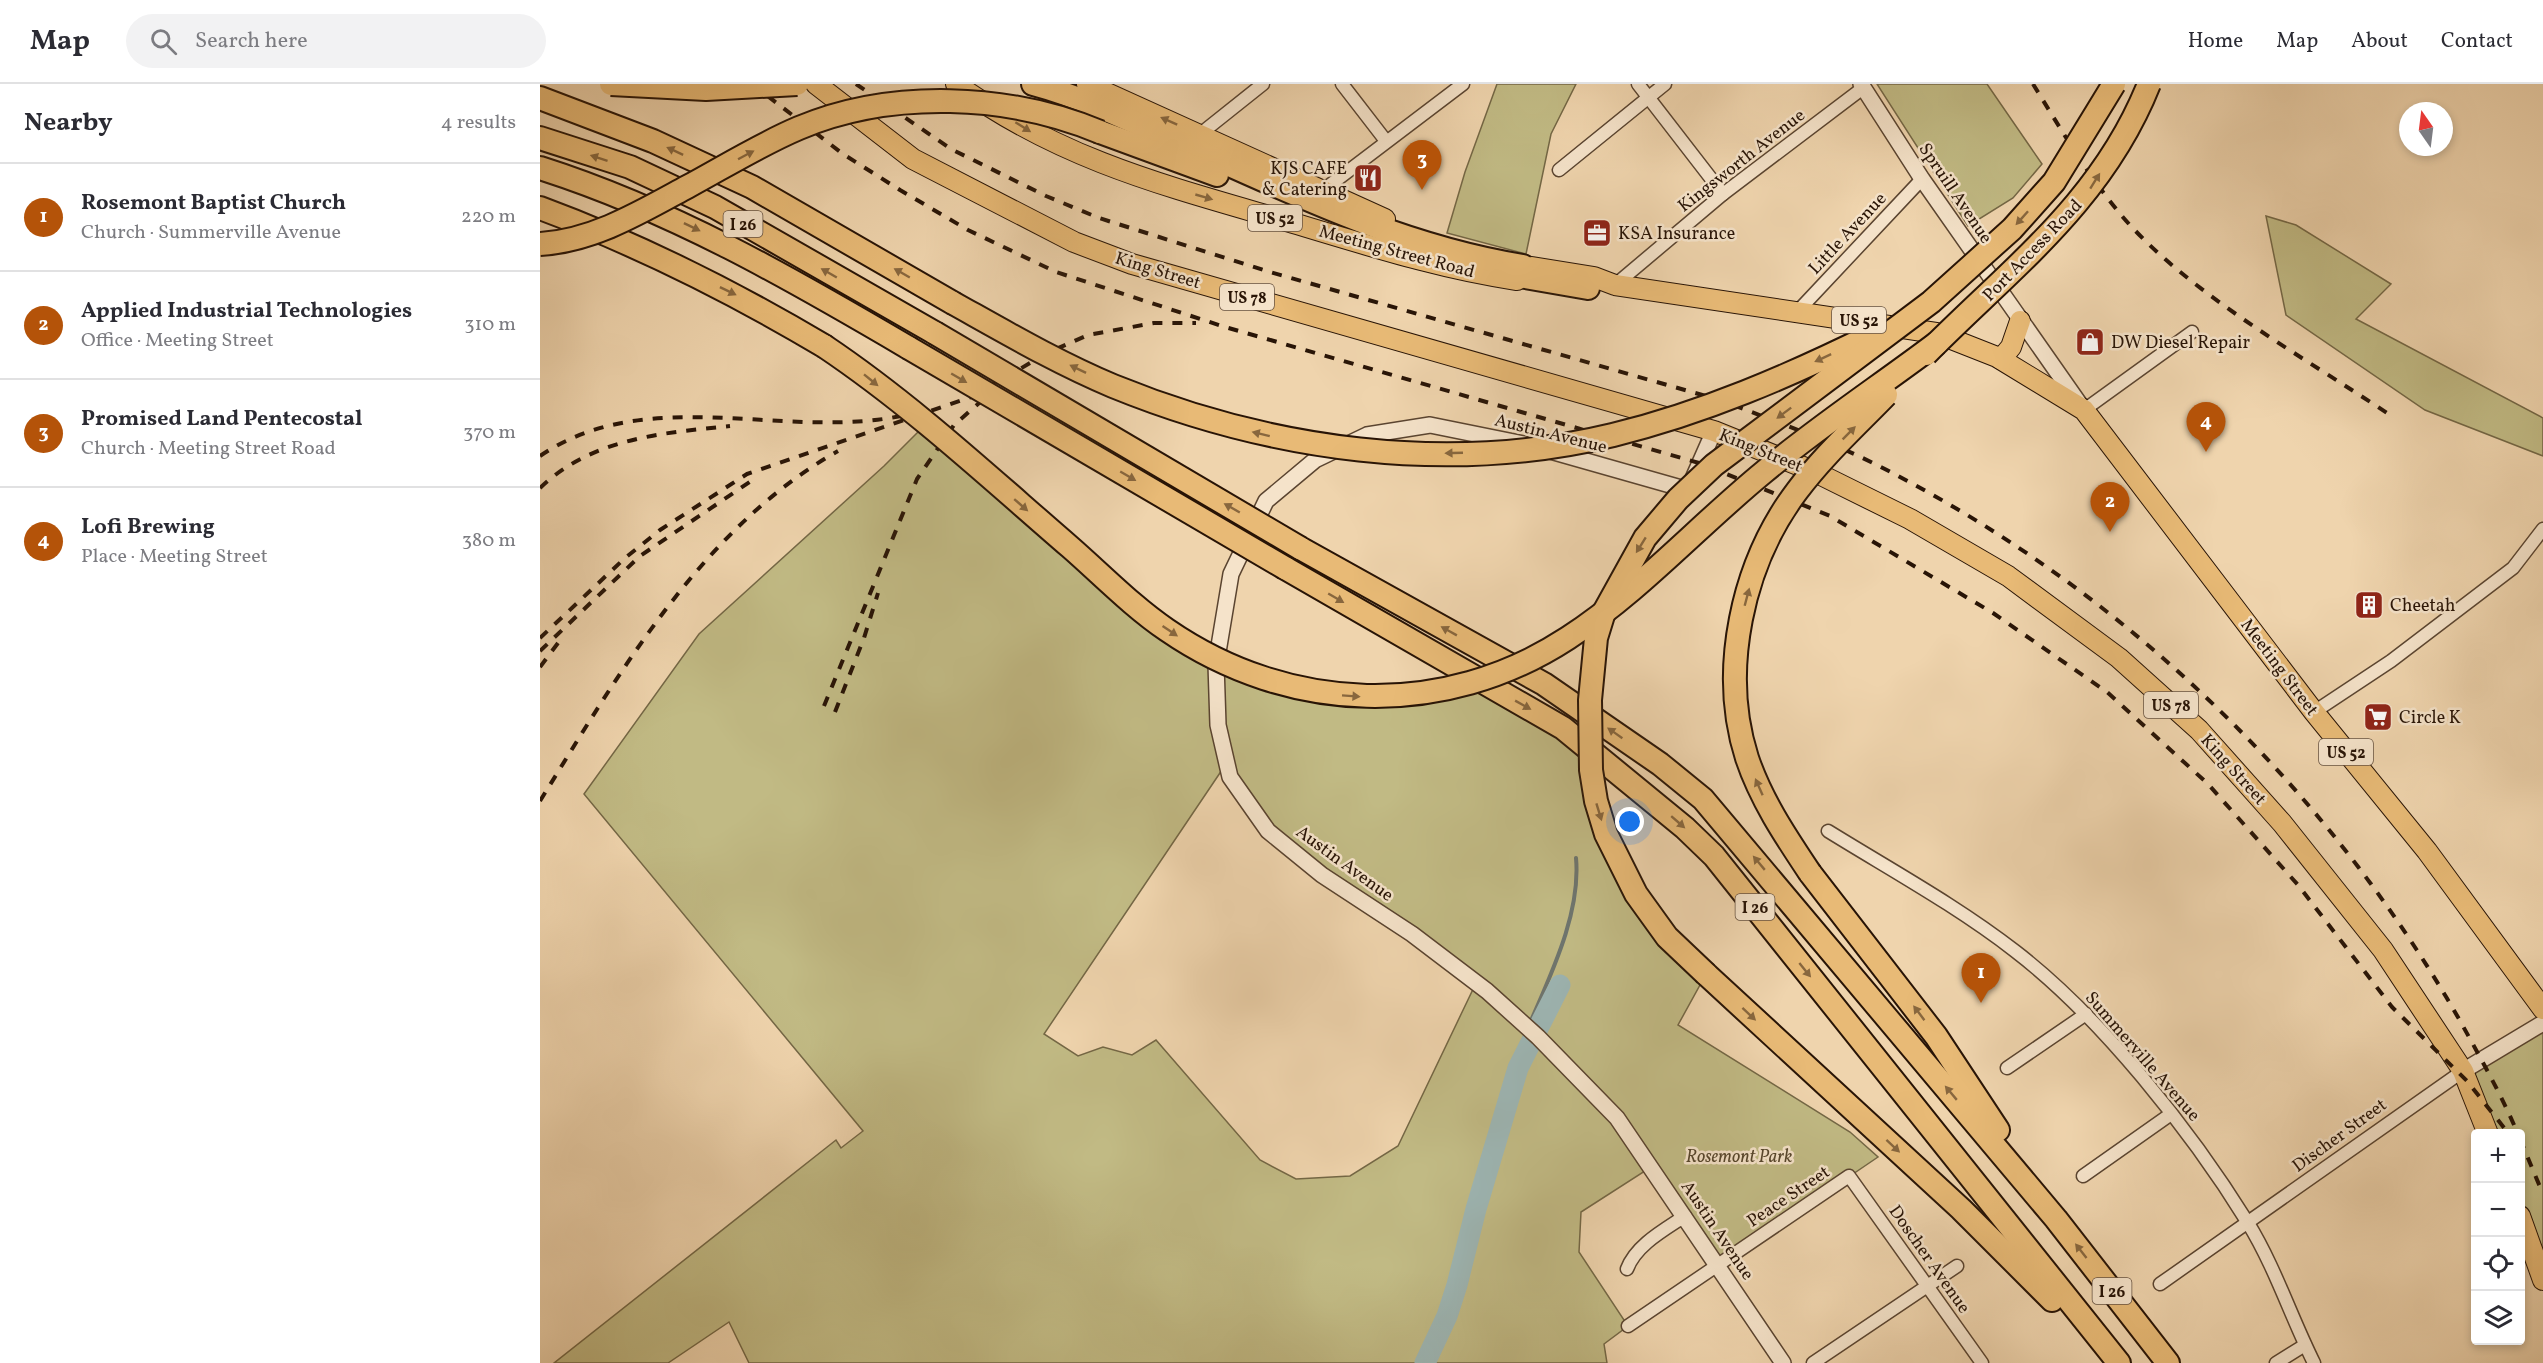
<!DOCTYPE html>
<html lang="en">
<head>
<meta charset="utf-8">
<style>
  body { margin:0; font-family:Vollkorn,serif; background:#f2f2f3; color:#2b2b33 }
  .controls { position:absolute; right:18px; bottom:18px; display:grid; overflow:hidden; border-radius:6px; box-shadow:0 3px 9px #0003 }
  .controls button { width:54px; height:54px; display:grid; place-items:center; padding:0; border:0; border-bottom:2px solid #e1e1e2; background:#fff; color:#2b2b33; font:30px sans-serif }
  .compass { position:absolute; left:1859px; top:18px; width:54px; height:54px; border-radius:50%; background:#fff; box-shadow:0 3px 9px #0003; rotate:346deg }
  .you { position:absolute; left:1090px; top:738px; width:21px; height:21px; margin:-15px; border:4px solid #fff; border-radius:50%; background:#1a73e8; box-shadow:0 0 0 9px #1a73e833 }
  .badge { display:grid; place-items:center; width:39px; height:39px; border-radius:50%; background:#b45309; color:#fff; font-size:20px; font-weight:700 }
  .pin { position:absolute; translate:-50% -50px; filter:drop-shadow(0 2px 3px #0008) }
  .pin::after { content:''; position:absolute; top:32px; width:21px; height:18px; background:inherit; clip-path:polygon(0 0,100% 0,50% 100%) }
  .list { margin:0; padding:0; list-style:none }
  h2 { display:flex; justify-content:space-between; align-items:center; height:78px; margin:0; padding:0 24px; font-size:26px }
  h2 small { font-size:20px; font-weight:400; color:#7c7c81 }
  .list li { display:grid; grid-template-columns:39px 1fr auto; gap:18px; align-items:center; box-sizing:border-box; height:108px; padding:0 24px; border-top:2px solid #e1e1e2 }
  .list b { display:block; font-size:22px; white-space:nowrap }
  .list p { margin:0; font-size:20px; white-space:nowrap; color:#7c7c81 }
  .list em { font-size:20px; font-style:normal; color:#7c7c81 }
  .icon { flex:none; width:33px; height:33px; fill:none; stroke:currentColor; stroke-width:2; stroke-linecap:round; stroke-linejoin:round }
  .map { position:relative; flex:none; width:2003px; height:1279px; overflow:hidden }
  header { display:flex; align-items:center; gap:36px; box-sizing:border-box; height:84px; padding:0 30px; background:#fff; border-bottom:2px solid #e1e1e2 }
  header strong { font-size:28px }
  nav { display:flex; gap:33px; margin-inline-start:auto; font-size:21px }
  .search { width:420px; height:54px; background:#f2f2f3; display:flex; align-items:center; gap:15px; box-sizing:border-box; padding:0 21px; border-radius:33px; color:#7c7c81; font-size:22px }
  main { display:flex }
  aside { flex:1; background:#fff }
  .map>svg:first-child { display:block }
  .green { fill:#c1ba84; stroke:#746745; stroke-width:1.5; fill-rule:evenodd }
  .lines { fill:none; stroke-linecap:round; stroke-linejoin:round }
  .stream { stroke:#6e756e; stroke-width:4 }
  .river { stroke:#9db6b4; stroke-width:21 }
  .minor-casing { stroke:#5a4430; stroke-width:15 }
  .tertiary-casing { stroke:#5a4430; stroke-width:18 }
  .primary-casing { stroke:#281406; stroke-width:22 }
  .motorway-casing { stroke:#281406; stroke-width:26 }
  .minor { stroke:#f5e3ca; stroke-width:12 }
  .tertiary { stroke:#f5e3ca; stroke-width:15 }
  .primary { stroke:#e8ba76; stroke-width:20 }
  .motorway { stroke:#e8ba76; stroke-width:22 }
  .rail { stroke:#281406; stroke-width:4; stroke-dasharray:10 10; stroke-linecap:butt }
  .motorway-bridge-casing { stroke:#281406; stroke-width:26; stroke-linecap:butt }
  .motorway-bridge { stroke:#e8ba76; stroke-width:22 }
  .oneway { fill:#88673e }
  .labels { text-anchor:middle; stroke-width:5; stroke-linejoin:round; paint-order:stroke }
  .shield { fill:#f5e3ca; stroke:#665241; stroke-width:1.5 }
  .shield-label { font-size:16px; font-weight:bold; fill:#281406 }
  .street-label { font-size:18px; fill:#281406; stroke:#f5e3ca }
  .poi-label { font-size:18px; fill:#281406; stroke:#f5e3ca; text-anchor:start }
  .park-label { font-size:18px; font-style:italic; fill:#56462c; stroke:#f5e3ca }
</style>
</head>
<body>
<header>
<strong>Map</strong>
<div class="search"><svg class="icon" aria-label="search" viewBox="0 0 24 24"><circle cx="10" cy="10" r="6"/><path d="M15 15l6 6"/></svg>Search here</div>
<nav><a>Home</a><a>Map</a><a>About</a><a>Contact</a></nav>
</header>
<main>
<aside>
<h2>Nearby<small>4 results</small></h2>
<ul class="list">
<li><span class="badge">1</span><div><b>Rosemont Baptist Church</b><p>Church · Summerville Avenue</p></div><em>220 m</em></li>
<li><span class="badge">2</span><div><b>Applied Industrial Technologies</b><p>Office · Meeting Street</p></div><em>310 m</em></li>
<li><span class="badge">3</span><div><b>Promised Land Pentecostal</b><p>Church · Meeting Street Road</p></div><em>370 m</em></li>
<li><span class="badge">4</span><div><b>Lofi Brewing</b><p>Place · Meeting Street</p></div><em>380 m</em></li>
</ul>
</aside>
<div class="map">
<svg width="2003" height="1279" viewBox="0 0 2003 1279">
  <rect width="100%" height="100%" fill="#efd4ad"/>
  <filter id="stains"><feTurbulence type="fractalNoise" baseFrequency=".00333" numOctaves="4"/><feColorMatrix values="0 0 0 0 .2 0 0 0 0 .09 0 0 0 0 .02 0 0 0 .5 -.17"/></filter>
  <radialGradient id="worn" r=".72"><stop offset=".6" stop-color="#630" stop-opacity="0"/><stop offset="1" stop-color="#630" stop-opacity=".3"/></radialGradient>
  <g class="green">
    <path d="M 957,0 L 1036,0 L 1011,50 L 986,170 L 907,149 L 925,88 Z"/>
    <path d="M 1337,0 L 1447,0 L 1502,80 L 1473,114 L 1428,142 Z"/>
    <path d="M 1726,132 L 1756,141 L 1851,200 L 1816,235 L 2003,334 L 2003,372 L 1885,326 L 1746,231 Z"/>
    <path d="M 386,340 L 609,532 L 757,604 L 925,600 L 1050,666 L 1066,750 L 1166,890 L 1138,941 L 1310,1048 L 1338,1073 L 1179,1181 L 1111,1083 L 1041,1128 L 1039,1168 L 1088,1242 L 1064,1260 L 1067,1279 L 209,1279 L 189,1238 L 128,1279 L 14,1279 L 296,1056 L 301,1064 L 323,1047 L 44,710 L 159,550 L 344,382 ZM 686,680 L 728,747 L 936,899 L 858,1062 L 810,1092 L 756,1095 L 720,1076 L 616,956 L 592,971 L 563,963 L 538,972 L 504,950 Z"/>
    <path d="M 2003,939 L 2003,1196 L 1981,1132 L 1980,1050 L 1947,1049 L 1923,987 Z"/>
  </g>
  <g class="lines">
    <g class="stream">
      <path d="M 990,939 C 1011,890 1041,829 1036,774"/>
      <path d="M 889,1279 L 946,1064 L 987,946"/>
    </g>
    <path class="river" d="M 885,1279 L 907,1232 L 917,1201 L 936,1125 L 978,984 L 1020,901"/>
    <g class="minor-casing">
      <g id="minor">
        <path d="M 802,0 L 846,57"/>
        <path d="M 1098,0 L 1183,110"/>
        <path d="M 659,51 L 723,0"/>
        <path d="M 1019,86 L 1125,0"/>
        <path d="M 782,107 L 923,0"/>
        <path d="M 1075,201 L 1183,110 L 1323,4"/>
        <path d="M 1258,227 L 1382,95"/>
        <path d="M 1544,326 L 1652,248"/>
        <path d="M 1774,628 L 1851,577 L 1973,484 L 2003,445"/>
        <path d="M 1288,747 C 1351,786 1417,822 1475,867 C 1561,933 1651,1047 1708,1139 C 1735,1183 1751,1233 1774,1279"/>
        <path d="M 1467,984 L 1546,930"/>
        <path d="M 1543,1092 L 1631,1030"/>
        <path d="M 1087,1185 C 1096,1161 1124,1146 1145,1132"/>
        <path d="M 1620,1200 L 1923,987"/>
        <path d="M 1088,1242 L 1309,1092 L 1442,1279"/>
        <path d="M 1273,1279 L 1417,1182"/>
        <path d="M 1736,1279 L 1765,1261"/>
      </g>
    </g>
    <g class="tertiary-casing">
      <g id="tertiary">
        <path d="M 1321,0 L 1382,95 L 1541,322"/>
        <path d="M 984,360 L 890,341 L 827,351 L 775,376 L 726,417 L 691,490 L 676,580 L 678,641 L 690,693 L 728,747 L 782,791 L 872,850 L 947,907 L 998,953 L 1077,1034 L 1243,1279"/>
        <path d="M 1007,366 L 1148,406 L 1174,347"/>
        <path d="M 1923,987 L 2003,939"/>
      </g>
    </g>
    <g class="primary-casing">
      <g id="primary">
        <path d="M 276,0 L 373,75 L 534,158 L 592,180 L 1174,347 L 1273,387 L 1370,435 L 1468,492 L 1579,574 L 1659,646 L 1742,739 L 1843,866 L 1923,987 L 1948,1050"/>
        <path d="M 416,0 C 522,77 630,103 753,139 C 827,161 901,185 977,196"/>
        <path d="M 547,0 L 845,135"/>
        <path d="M 992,183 L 1054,193 L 1075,201 L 1396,249 L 1457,273 L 1544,326 L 1774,628 L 1887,767 L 2003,925"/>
        <path d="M 1461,275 L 1471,263 L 1480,237"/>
        <path d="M 1980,1132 L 2003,1196"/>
      </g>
    </g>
    <g class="motorway-casing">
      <g id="motorway">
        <path d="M 493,0 C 545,14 596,39 645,61 C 754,110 864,163 983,182"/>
        <path d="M 0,14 L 113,57 L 212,103 L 413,219"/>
        <path d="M 560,48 L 677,91"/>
        <path d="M 0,54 L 90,83 L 175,123 L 395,249"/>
        <path d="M 0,84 C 132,126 250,194 369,264"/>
        <path d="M 0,124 C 100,161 193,208 284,262"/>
        <path d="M 963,189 L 1048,204"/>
        <path d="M 760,464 L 1004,600 L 1120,680 L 1163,715 L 1516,1135 L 1628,1279"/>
        <path d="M 745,484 L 1023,644 L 1145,744 L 1174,772 L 1579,1279"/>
        <path d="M 1270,789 L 1396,952 L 1458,1046"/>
        <path d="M 1166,890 L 1421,1125 L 1512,1216"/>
      </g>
    </g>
    <use href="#minor" class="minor"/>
    <use href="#tertiary" class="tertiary"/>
    <use href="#primary" class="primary"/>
    <use href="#motorway" class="motorway"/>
    <g class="rail">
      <path d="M 212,0 L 303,70 L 360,106 L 428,146 L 516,188 L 685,243 L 1159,379 L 1290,432 L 1453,529 L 1567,608 L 1668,700 L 1758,801 L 1852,923 L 1927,997 L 1969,1050"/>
      <path d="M 316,0 L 411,65 L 506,112 L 559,134 L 730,188 L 1180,316 C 1232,336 1285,355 1335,380 C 1579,503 1784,699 1919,935 C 1940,973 1961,1010 1978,1050"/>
      <path d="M 1493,0 C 1519,42 1545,87 1577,126 C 1641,205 1762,272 1847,329"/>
      <path d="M 0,372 C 107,299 243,356 361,332"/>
      <path d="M 0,404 C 52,354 122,349 190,342"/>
      <path d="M 0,554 L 85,474 L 120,446 L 207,390 L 434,312 L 507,269 L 548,251 L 614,239 L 656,239"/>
      <path d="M 0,567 L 100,472 L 217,393"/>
      <path d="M 0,583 L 18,559"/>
      <path d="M 284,622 L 377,395 L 414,341 L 446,313"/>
      <path d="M 295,628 L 324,554 L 338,509"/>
      <path d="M 0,717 C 80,588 162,444 298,367"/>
      <path d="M 1980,1055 L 2003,1110"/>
    </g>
    <g class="motorway-bridge-casing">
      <g id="motorway-bridge">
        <path d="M 71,0 L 166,5 L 257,0"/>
        <path d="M 0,160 C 53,157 101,128 147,103 C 184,83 221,60 259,44 C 352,5 469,10 560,48"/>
        <path d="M 413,219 C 465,248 518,279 573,302 C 730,366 907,391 1073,351 C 1163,329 1249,292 1332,251"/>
        <path d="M 395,249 L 760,464"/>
        <path d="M 284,262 C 372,321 450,394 530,463 C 562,491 593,523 627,546 C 749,630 904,635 1028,554 C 1100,507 1158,442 1224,388 C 1279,342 1340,302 1397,259"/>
        <path d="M 369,264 L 745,484"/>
        <path d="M 1386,270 C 1471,184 1562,118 1609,0"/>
        <path d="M 1270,789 C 1246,753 1221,716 1207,674 C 1179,587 1202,480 1257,407 C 1283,372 1316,342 1346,311"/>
        <path d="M 1166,890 L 1127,853 L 1096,810 L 1066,750 L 1056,717 L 1051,686 L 1050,616 L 1056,554 L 1064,528 L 1105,454 L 1138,415 L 1174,381 L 1391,218 L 1472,145 L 1514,98 L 1574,0"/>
      </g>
    </g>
    <use href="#motorway-bridge" class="motorway-bridge"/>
  </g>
  <defs><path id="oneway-solid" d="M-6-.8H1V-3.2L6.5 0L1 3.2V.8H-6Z" transform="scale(1.5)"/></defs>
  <g class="oneway">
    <use href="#oneway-solid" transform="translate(629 37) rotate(-156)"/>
    <use href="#oneway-solid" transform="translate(483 43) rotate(32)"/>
    <use href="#oneway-solid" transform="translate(135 67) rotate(-155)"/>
    <use href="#oneway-solid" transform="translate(206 71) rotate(-28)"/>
    <use href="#oneway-solid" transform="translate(59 74) rotate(-162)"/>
    <use href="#oneway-solid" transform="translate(1555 97) rotate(-58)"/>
    <use href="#oneway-solid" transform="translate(664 113) rotate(16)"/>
    <use href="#oneway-solid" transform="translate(1482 134) rotate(132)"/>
    <use href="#oneway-solid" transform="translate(152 143) rotate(26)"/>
    <use href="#oneway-solid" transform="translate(289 189) rotate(-150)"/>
    <use href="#oneway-solid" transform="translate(362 189) rotate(-150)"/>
    <use href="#oneway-solid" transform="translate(188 207) rotate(26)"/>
    <use href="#oneway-solid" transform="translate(1283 274) rotate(155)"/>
    <use href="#oneway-solid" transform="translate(538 285) rotate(-154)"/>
    <use href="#oneway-solid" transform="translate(419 294) rotate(30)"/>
    <use href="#oneway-solid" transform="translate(331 296) rotate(39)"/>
    <use href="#oneway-solid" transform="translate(1244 329) rotate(143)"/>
    <use href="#oneway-solid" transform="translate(1309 349) rotate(-45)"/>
    <use href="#oneway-solid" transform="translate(721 350) rotate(-166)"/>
    <use href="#oneway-solid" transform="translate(914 369) rotate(178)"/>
    <use href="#oneway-solid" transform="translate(588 392) rotate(30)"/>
    <use href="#oneway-solid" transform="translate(481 421) rotate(41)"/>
    <use href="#oneway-solid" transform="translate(692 424) rotate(-150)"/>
    <use href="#oneway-solid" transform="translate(1101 461) rotate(122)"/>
    <use href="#oneway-solid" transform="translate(1207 513) rotate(-75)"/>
    <use href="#oneway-solid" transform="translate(796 514) rotate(30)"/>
    <use href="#oneway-solid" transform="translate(630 547) rotate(34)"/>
    <use href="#oneway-solid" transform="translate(909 547) rotate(-151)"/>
    <use href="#oneway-solid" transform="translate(811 612) rotate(4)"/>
    <use href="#oneway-solid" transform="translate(983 621) rotate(29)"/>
    <use href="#oneway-solid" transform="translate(1075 649) rotate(-145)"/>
    <use href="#oneway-solid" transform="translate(1219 703) rotate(-114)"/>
    <use href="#oneway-solid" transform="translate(1059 728) rotate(73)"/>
    <use href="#oneway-solid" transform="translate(1138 738) rotate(41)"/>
    <use href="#oneway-solid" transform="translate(1219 779) rotate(-130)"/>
    <use href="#oneway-solid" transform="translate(1265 886) rotate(51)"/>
    <use href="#oneway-solid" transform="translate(1379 929) rotate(-127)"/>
    <use href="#oneway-solid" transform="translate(1209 930) rotate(43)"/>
    <use href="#oneway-solid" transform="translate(1411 1009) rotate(-130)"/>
    <use href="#oneway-solid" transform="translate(1353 1062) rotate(43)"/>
    <use href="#oneway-solid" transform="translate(1541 1167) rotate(-128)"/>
  </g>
  <defs>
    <g id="restaurant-square" transform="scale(1.5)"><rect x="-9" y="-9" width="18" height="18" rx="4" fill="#8f2418" stroke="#f5e3ca"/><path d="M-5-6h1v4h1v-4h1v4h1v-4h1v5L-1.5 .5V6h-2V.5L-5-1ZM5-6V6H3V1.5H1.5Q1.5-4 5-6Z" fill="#fff"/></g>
    <g id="office-square" transform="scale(1.5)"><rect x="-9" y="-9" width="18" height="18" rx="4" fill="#8f2418" stroke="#f5e3ca"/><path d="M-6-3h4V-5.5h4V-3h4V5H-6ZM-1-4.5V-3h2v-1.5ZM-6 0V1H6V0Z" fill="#fff"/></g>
    <g id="shop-square" transform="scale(1.5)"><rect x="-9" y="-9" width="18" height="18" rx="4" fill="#8f2418" stroke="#f5e3ca"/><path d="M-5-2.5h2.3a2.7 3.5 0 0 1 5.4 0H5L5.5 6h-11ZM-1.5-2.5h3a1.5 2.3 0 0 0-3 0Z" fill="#fff"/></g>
    <g id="building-square" transform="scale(1.5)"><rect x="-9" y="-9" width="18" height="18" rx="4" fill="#8f2418" stroke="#f5e3ca"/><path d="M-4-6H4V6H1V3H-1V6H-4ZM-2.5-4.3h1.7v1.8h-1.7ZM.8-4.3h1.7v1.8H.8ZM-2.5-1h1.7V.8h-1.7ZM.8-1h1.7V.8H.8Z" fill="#fff"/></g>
    <g id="supermarket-square" transform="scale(1.5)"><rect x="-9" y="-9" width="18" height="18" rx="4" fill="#8f2418" stroke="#f5e3ca"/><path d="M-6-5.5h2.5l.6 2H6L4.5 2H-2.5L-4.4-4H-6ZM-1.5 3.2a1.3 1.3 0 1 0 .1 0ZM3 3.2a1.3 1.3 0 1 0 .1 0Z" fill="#fff"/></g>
  </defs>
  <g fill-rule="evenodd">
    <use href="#restaurant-square" x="828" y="94"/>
    <use href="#office-square" x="1057" y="149"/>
    <use href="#shop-square" x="1550" y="258"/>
    <use href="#building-square" x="1829" y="521"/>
    <use href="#supermarket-square" x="1838" y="633"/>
  </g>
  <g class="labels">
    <g class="shield">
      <rect x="708" y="121" width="54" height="26" rx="4.5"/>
      <rect x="183.5" y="127" width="39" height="26" rx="4.5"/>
      <rect x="680" y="200" width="54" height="26" rx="4.5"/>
      <rect x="1292" y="223" width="54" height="26" rx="4.5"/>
      <rect x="1604" y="608" width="54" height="26" rx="4.5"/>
      <rect x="1779" y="655" width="54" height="26" rx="4.5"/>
      <rect x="1195.5" y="810" width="39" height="26" rx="4.5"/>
      <rect x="1552.5" y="1194" width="39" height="26" rx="4.5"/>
    </g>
    <g class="shield-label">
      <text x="735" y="140">US 52</text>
      <text x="203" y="146">I 26</text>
      <text x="707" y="219">US 78</text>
      <text x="1319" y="242">US 52</text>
      <text x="1631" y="627">US 78</text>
      <text x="1806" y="674">US 52</text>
      <text x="1215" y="829">I 26</text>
      <text x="1572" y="1213">I 26</text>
    </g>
    <g class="street-label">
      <text transform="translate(1201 76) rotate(-38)" y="6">Kingsworth Avenue</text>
      <text transform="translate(1416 109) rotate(56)" y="6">Spruill Avenue</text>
      <text transform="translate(1307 149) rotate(-47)" y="6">Little Avenue</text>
      <text transform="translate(1492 166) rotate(-46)" y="6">Port Access Road</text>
      <text transform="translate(857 167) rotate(15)" y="6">Meeting Street Road</text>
      <text transform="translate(618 186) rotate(17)" y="6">King Street</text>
      <text transform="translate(1011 349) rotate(14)" y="6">Austin Avenue</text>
      <text transform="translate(1221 366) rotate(22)" y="6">King Street</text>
      <text transform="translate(1740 583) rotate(53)" y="6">Meeting Street</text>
      <text transform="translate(1694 685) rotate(48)" y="6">King Street</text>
      <text transform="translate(805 779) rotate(36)" y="6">Austin Avenue</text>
      <text transform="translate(1603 972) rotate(49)" y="6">Summerville Avenue</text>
      <text transform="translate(1799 1051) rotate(-36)" y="6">Discher Street</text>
      <text transform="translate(1248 1112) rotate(-34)" y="6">Peace Street</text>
      <text transform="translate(1178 1146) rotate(56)" y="6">Austin Avenue</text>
      <text transform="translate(1390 1175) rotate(55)" y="6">Doscher Avenue</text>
    </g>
    <g class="poi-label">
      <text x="807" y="90" text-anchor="end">KJS CAFE<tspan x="807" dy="21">&amp; Catering</tspan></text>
      <text x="1078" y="155">KSA Insurance</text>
      <text x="1571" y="264">DW Diesel Repair</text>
      <text x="1850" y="527">Cheetah</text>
      <text x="1859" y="639">Circle K</text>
    </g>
    <g class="park-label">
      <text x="1199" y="1078">Rosemont Park</text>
    </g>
  </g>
  <rect width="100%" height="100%" filter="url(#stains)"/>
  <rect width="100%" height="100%" fill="url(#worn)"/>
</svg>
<div class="controls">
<button>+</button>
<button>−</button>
<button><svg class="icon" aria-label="locate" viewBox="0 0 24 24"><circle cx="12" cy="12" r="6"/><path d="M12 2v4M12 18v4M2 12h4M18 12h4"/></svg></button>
<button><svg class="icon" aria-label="layers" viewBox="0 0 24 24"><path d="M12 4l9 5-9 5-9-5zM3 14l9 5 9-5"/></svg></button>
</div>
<svg class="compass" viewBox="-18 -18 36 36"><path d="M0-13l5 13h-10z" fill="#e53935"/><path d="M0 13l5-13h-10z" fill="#7c7c81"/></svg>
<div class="you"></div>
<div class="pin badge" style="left:1441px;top:919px">1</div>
<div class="pin badge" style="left:1570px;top:448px">2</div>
<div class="pin badge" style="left:882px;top:106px">3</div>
<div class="pin badge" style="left:1666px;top:368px">4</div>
</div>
</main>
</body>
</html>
